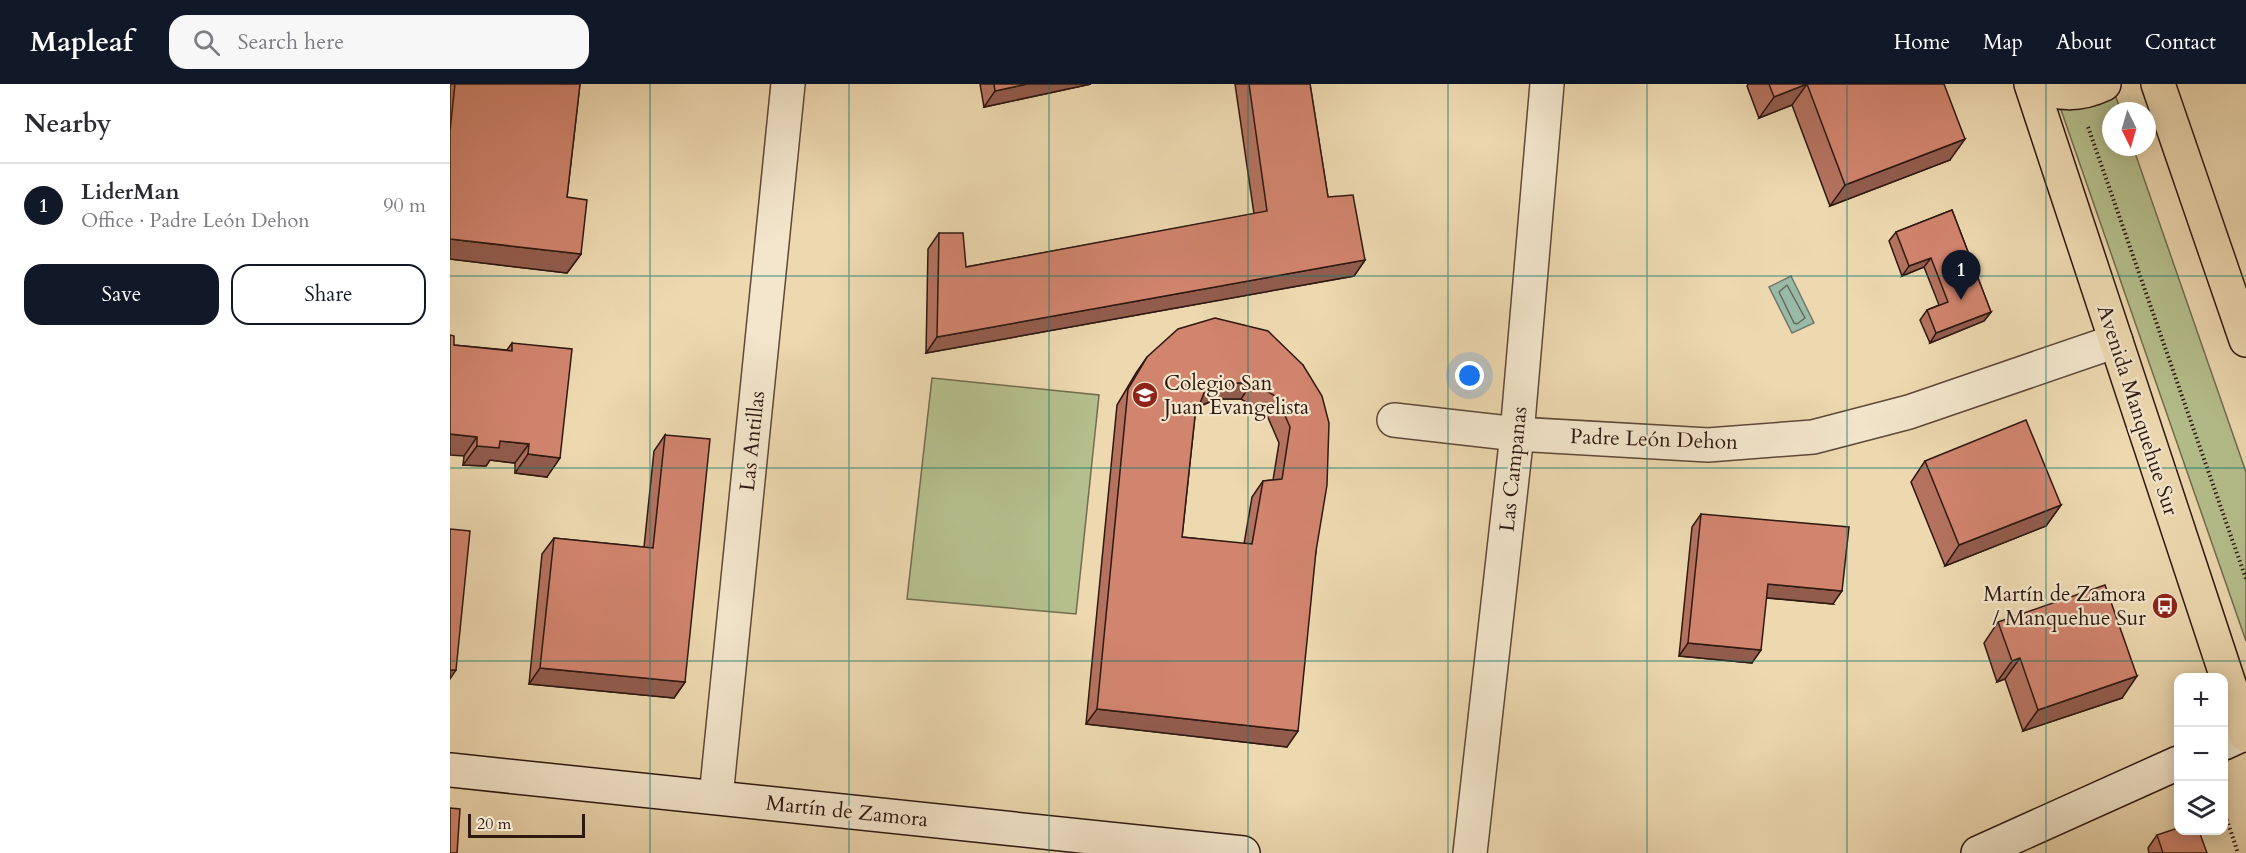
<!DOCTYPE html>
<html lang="en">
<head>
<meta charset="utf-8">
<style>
  body { margin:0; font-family:Cardo,serif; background:#f7f7f7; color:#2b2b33 }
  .controls { position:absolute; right:18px; bottom:18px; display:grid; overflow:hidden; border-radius:12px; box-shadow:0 3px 15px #0003 }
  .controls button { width:54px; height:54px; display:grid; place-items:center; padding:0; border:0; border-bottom:2px solid #e1e1e2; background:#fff; color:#2b2b33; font:30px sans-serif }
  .compass { position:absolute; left:1652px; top:18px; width:54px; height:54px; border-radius:50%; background:#fff; box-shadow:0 3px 15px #0003; rotate:175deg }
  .scale { position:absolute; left:18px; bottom:15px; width:117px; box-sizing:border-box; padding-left:6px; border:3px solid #2e1810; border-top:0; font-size:16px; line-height:21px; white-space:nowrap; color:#2e1810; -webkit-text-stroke:4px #f3e6cc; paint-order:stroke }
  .you { position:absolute; left:1020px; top:292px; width:21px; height:21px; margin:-15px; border:4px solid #fff; border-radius:50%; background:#1a73e8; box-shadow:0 0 0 9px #1a73e833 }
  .badge { display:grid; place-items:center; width:39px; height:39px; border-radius:50%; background:#111827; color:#fff; font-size:20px; font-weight:700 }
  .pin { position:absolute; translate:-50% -50px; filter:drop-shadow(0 2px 3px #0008) }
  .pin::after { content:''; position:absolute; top:32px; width:21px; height:18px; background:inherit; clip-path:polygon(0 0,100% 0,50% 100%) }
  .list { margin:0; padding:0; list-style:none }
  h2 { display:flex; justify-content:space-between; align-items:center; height:78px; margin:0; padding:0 24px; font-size:26px }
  h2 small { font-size:20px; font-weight:400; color:#7c7c81 }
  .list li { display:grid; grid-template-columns:39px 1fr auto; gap:18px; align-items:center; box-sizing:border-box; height:84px; padding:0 24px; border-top:2px solid #e1e1e2 }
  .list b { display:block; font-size:22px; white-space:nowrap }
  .list p { margin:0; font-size:20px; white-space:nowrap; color:#7c7c81 }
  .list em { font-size:20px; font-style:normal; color:#7c7c81 }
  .actions { display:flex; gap:12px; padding:18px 24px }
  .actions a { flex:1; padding:14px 0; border:2px solid #111827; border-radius:18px; text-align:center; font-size:21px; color:#111827 }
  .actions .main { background:#111827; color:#fff }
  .icon { flex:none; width:33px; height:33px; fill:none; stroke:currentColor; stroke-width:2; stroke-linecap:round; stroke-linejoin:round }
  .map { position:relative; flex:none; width:1796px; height:769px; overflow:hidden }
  header { display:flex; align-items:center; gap:36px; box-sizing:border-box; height:84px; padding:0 30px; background:#111827; color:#fff }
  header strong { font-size:28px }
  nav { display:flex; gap:33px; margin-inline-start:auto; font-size:21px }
  .search { width:420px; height:54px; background:#f7f7f7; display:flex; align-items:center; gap:15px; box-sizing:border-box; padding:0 21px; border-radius:18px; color:#7c7c81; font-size:22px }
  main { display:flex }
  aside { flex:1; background:#fff }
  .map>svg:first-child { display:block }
  .green { fill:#b5bf8d; stroke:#726c4e; stroke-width:1.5 }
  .water { fill:#9abaa8; stroke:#6f796b; stroke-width:1.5 }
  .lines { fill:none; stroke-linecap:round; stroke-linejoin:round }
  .shore { stroke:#64695c; stroke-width:1.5 }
  .street-casing { stroke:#5e4838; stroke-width:36 }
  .secondary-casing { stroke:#2e1810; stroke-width:36 }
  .primary-casing { stroke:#2e1810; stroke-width:36 }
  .path { stroke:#2e1810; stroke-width:4; stroke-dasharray:1.5 3; stroke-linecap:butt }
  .street { stroke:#f3e6cc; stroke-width:33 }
  .secondary { stroke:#f3e6cc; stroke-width:33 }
  .primary { stroke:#edd8b0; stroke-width:33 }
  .wall { fill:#b4725f; stroke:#2e1810; stroke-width:1.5; fill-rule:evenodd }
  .shaded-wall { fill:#925c4d; stroke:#2e1810; stroke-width:1.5 }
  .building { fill:#d1846e; stroke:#2e1810; stroke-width:1.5; fill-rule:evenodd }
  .grid { fill:none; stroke:#0f766e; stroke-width:1.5; stroke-opacity:0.55 }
  .labels { text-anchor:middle; stroke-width:4.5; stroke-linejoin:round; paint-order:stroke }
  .poi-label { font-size:21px; fill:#2e1810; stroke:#f3e6cc; text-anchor:start }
  .street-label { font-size:21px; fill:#2e1810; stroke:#f3e6cc }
</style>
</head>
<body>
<header>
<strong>Mapleaf</strong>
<div class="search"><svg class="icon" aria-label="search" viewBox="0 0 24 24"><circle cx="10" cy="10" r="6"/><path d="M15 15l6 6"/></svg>Search here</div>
<nav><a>Home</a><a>Map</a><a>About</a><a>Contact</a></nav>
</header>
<main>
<aside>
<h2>Nearby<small></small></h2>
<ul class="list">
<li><span class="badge">1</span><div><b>LiderMan</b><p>Office · Padre León Dehon</p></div><em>90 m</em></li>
</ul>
<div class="actions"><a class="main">Save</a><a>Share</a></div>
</aside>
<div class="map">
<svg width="1796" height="769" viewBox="0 0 1796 769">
  <rect width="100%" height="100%" fill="#edd8b0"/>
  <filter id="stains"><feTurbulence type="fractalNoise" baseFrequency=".00333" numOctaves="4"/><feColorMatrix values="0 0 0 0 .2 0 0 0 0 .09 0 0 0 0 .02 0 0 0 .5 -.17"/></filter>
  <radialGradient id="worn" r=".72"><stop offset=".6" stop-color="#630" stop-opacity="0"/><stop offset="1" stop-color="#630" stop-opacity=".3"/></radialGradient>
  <g class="green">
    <path d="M 1602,0 L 1661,0 L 1671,27 L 1661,27 L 1661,63 L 1683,63 L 1796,388 L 1796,557 Z"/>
    <path d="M 482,294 L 649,311 L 626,530 L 457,515 Z"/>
  </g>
  <path class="water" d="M 1341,192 L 1364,239 L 1342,249 L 1319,203 Z"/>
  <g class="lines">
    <path class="shore" d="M 1337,201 L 1355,234 L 1347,240 L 1344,239 L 1329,208 Z"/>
    <g class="street-casing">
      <g id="street">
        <path d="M 944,336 L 1067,350 L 1258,361 L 1363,353 L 1459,328 L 1666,257"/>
        <path d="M 266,713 L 338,0"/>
        <path d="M 1020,769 L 1067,350 L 1097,0"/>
      </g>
    </g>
    <g class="secondary-casing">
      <g id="secondary">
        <path d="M 1774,659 L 1796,649"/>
        <path d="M 0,686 L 793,769"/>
        <path d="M 1528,769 L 1728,679"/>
      </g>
    </g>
    <g class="primary-casing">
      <g id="primary">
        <path d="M 1581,0 L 1796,651"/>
        <path d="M 1582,0 C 1607,11 1629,12 1654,0"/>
        <path d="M 1708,0 L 1796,256"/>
      </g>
    </g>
    <g class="path">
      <path d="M 1638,43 L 1796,495"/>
      <path d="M 1774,727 L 1788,769"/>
    </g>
    <use href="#street" class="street"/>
    <use href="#secondary" class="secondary"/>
    <use href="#primary" class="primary"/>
  </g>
  <g class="wall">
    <path d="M 0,0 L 130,0 L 117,113 L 131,170 L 117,189 L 0,175 Z"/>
    <path d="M 530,0 L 641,0 L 534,23 Z"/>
    <path d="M 785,0 L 860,0 L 878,113 L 915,176 L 904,192 L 476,269 L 478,165 L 489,149 L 516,183 L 804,130 Z"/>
    <path d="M 1298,0 L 1494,0 L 1500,76 L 1380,122 L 1342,21 L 1309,34 L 1297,2 Z"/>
    <path d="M 1502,126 L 1541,228 L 1534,237 L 1480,259 L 1470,236 L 1477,226 L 1489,221 L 1474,183 L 1452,192 L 1439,157 L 1446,148 Z"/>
    <path d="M 62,259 L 97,393 L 65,389 L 65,379 L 40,376 L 36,382 L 13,381 L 14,372 L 4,261 L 57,266 Z"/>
    <path d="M 697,273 L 853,281 L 866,467 L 837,663 L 636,640 L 667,321 L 686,289 ZM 766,315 L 791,315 L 816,329 L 829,359 L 823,396 L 813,397 L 802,413 L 794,460 L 732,453 L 745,332 L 749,323 Z"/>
    <path d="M 215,351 L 235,598 L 224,614 L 79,600 L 92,470 L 104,454 L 194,463 L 204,367 Z"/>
    <path d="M 1475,377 L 1611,421 L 1596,442 L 1495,482 L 1461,398 Z"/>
    <path d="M 1251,430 L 1383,520 L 1316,514 L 1302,579 L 1229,572 L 1242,443 Z"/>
    <path d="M 1548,538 L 1672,614 L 1573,647 L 1555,595 L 1547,598 L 1534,559 Z"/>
    <path d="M 1707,751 L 1757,769 L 1699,769 L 1698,764 Z"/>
  </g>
  <g class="shaded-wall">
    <path d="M 577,0 L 641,0 L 534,23 L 545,7 Z"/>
    <path d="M 1357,0 L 1342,21 L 1309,34 L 1324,13 Z"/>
    <path d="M 1515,55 L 1500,76 L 1380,122 L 1395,101 Z"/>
    <path d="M 0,155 L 131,170 L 117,189 L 0,175 Z"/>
    <path d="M 1481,174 L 1474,183 L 1452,192 L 1459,182 Z"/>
    <path d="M 915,176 L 904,192 L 476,269 L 487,253 Z"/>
    <path d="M 1541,228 L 1534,237 L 1480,259 L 1486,249 Z"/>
    <path d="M 777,299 L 802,299 L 791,315 L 766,315 L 743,325 L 754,309 Z"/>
    <path d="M 0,350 L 27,353 L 14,372 L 0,371 Z"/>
    <path d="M 50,357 L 79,360 L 65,379 L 40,376 L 36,382 L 13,381 L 27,362 Z"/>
    <path d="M 78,370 L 110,374 L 97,393 L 65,389 Z"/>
    <path d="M 1611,421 L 1596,442 L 1495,482 L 1509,461 Z"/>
    <path d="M 1318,500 L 1392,507 L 1383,520 L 1308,513 Z"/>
    <path d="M 1238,559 L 1311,566 L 1302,579 L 1229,572 Z"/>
    <path d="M 1570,574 L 1555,595 L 1547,598 L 1562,577 Z"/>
    <path d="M 90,584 L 235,598 L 224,614 L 79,600 Z"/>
    <path d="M 0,586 L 6,586 L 0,595 Z"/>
    <path d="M 1687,592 L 1672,614 L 1573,647 L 1588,626 Z"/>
    <path d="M 647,625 L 848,647 L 837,663 L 636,640 Z"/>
  </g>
  <g class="building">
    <path d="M 5,0 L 130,0 L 117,113 L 137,116 L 131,170 L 0,155 L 0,47 Z"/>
    <path d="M 544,0 L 577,0 L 545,7 Z"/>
    <path d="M 799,0 L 860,0 L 878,113 L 903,111 L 915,176 L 487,253 L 489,149 L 513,149 L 516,183 L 817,127 Z"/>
    <path d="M 1319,0 L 1494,0 L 1515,55 L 1395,101 L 1357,0 L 1324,13 Z"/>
    <path d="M 1502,126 L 1541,228 L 1486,249 L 1477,226 L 1498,218 L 1481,174 L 1459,182 L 1446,148 Z"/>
    <path d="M 765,234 L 818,247 L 853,281 L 872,312 L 879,339 L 877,401 L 866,467 L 848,647 L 647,625 L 678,305 L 697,273 L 728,245 ZM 777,299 L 802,299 L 827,313 L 840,343 L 832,395 L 813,397 L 802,460 L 732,453 L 745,332 L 754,309 Z"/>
    <path d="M 0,251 L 4,252 L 4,261 L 62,267 L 62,259 L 122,265 L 110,374 L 78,370 L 79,360 L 50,357 L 49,364 L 27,362 L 27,353 L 0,350 Z"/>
    <path d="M 1576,336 L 1611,421 L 1509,461 L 1475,377 Z"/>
    <path d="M 215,351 L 260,355 L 235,598 L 90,584 L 104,454 L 203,464 Z"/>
    <path d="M 1251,430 L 1399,443 L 1392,507 L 1318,500 L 1311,566 L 1238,559 Z"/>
    <path d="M 0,445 L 20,447 L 6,586 L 0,586 Z"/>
    <path d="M 1655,501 L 1687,592 L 1588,626 L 1570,574 L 1562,577 L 1548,538 Z"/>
    <path d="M 0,724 L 10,725 L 7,769 L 0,769 Z"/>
    <path d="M 1728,744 L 1728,747 L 1749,747 L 1757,769 L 1713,769 L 1707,751 Z"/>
  </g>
  <path class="grid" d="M 200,0 L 200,769M 399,0 L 399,769M 599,0 L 599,769M 798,0 L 798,769M 998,0 L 998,769M 1197,0 L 1197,769M 1397,0 L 1397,769M 1596,0 L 1596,769M 0,192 L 1796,192M 0,384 L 1796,384M 0,577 L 1796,577"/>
  <defs>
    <g id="school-disc" transform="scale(1.35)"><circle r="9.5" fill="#8f2418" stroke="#f3e6cc"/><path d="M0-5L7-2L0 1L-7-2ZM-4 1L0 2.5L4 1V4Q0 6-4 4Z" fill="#fff"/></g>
    <g id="bus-disc" transform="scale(1.35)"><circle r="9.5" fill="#8f2418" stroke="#f3e6cc"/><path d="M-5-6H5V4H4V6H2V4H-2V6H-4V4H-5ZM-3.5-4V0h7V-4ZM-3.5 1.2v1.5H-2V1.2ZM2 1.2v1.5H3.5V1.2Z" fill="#fff"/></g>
  </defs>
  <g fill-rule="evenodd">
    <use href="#school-disc" x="695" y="311"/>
    <use href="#bus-disc" x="1715" y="522"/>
  </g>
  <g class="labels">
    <g class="poi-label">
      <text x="714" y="306">Colegio San<tspan x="714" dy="24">Juan Evangelista</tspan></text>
      <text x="1696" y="517" text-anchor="end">Martín de Zamora<tspan x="1696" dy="24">/ Manquehue Sur</tspan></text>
    </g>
    <g class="street-label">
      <text transform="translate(1688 326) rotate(72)" y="7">Avenida Manquehue Sur</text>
      <text transform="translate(1204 355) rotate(2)" y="7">Padre León Dehon</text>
      <text transform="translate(302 357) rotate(-84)" y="7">Las Antillas</text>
      <text transform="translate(1063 385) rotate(-84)" y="7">Las Campanas</text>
      <text transform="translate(397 727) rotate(6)" y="7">Martín de Zamora</text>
    </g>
  </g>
  <rect width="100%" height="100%" filter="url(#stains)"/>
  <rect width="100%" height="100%" fill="url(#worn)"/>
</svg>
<div class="controls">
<button>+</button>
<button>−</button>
<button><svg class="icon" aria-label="layers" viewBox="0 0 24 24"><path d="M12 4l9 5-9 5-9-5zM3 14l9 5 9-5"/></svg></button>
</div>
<svg class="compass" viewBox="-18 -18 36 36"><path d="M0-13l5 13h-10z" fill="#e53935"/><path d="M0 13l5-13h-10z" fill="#7c7c81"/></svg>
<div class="scale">20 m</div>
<div class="you"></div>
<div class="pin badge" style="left:1511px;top:216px">1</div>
</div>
</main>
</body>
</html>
